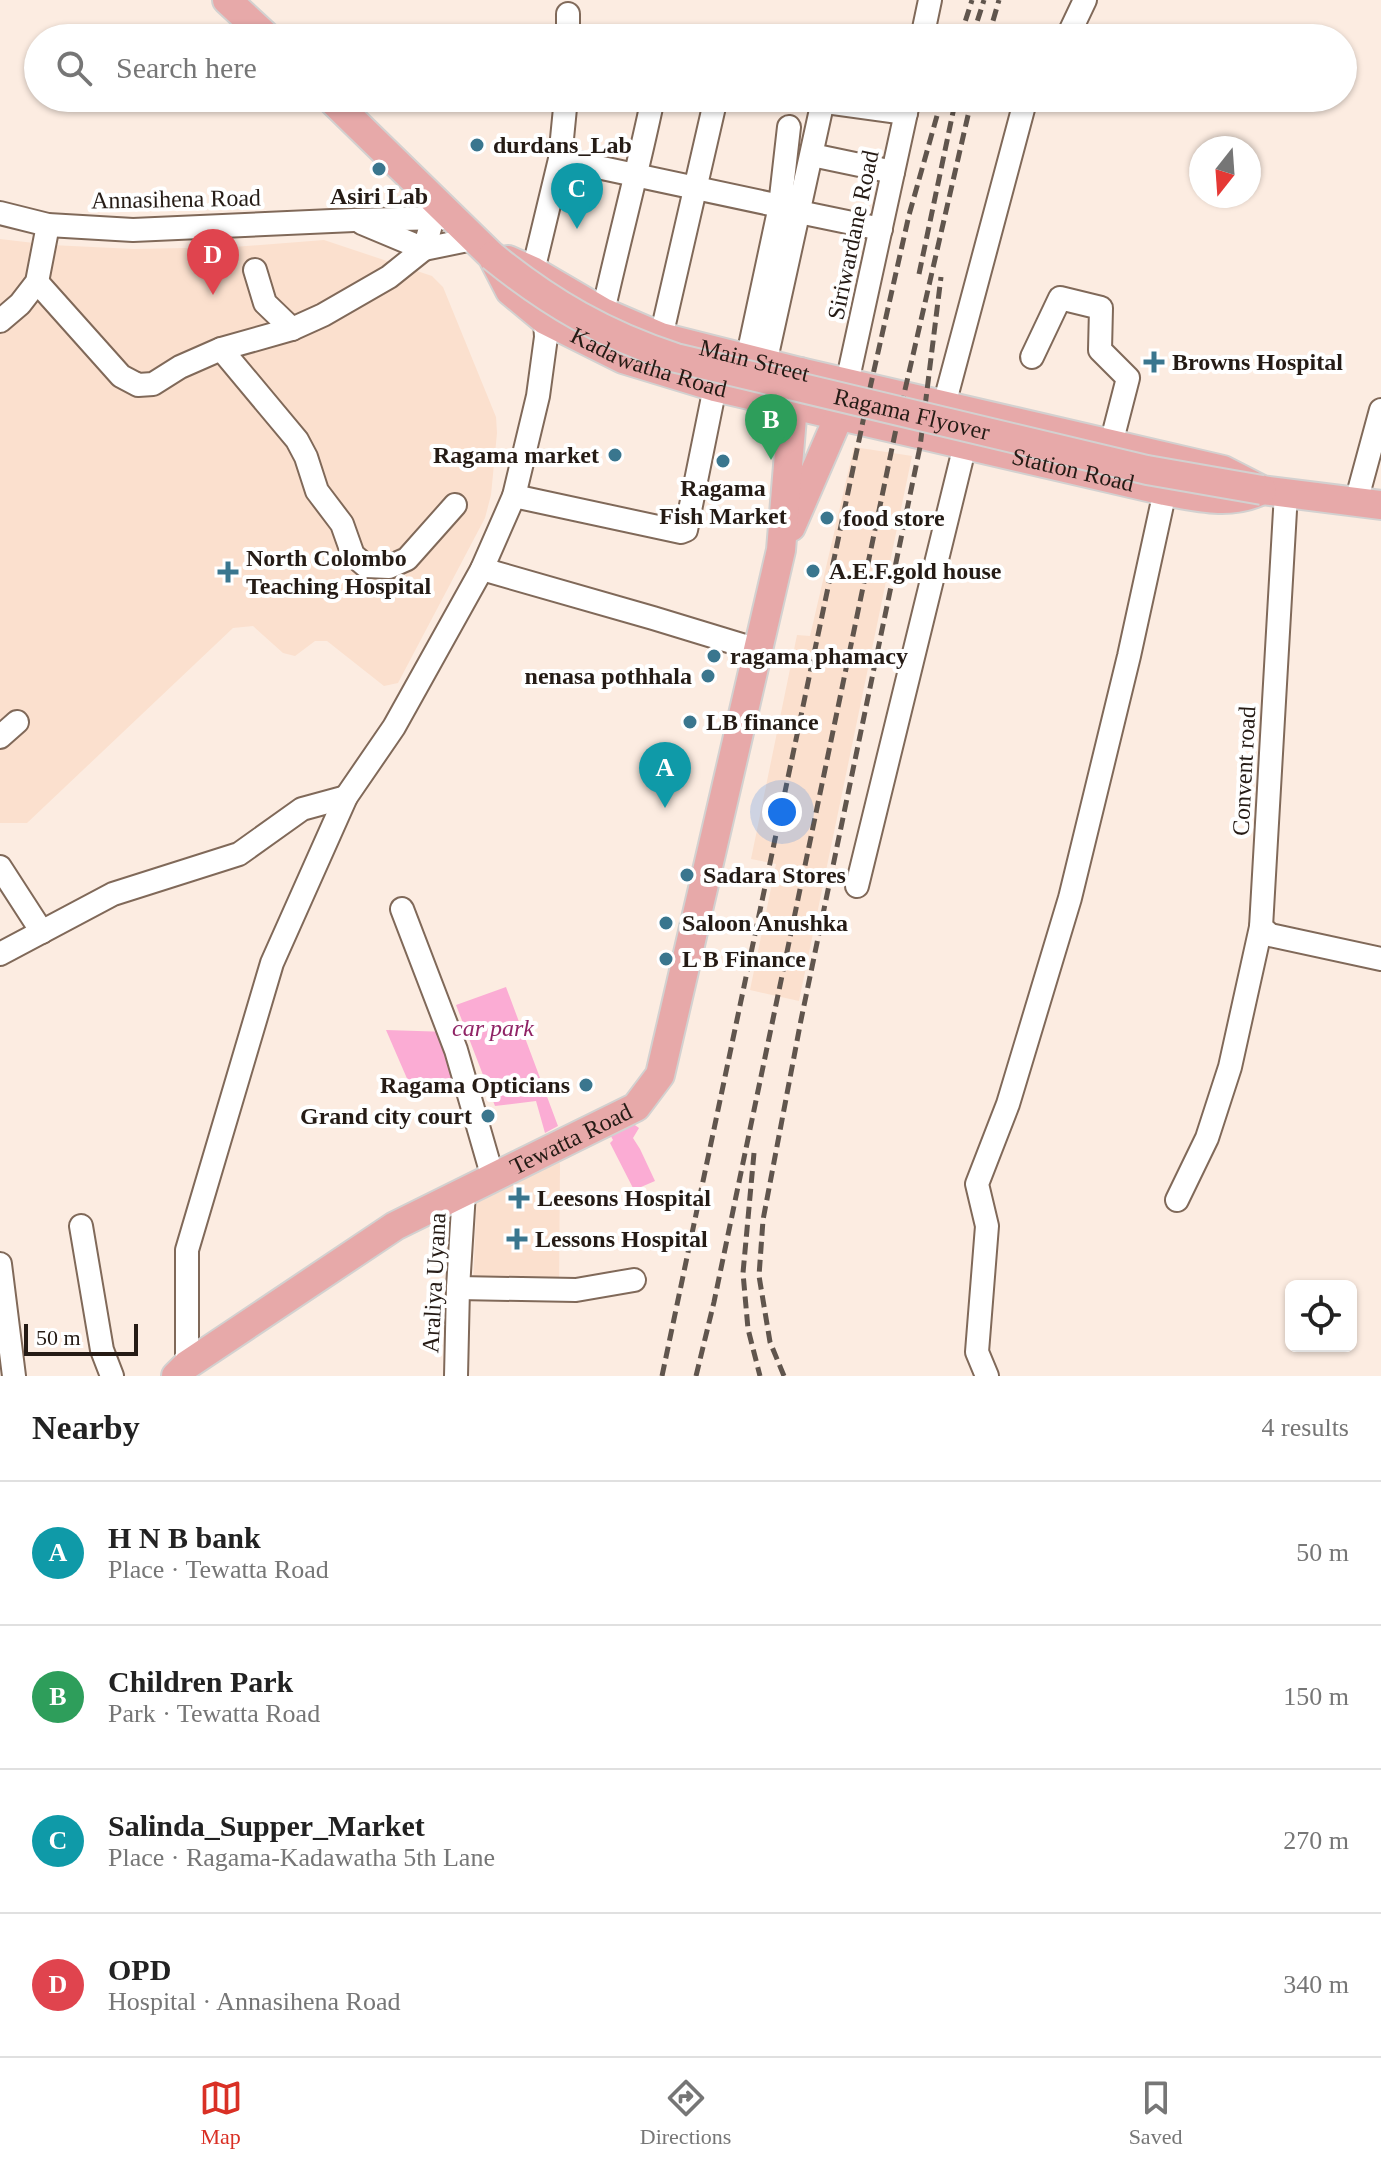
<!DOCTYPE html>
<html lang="en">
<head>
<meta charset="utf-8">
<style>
  body { margin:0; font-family:"Times New Roman",serif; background:#f2f2f2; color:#222 }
  .controls { position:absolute; right:24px; bottom:24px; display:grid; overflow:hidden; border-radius:12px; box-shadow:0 2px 6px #0004 }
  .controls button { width:72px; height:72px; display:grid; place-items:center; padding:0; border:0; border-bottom:2px solid #e0e0e0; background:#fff; color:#222; font:40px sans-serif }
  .compass { position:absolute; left:1189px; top:136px; width:72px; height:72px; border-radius:50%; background:#fff; box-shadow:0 2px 6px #0004; rotate:197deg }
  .scale { position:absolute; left:24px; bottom:20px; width:114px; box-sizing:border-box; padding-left:8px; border:4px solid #251b15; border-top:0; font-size:22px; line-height:28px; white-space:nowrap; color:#251b15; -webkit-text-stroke:6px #fff; paint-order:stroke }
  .you { position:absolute; left:782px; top:812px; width:28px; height:28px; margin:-20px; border:6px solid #fff; border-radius:50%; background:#1a73e8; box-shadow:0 0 0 12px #1a73e833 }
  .badge { display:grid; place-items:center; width:52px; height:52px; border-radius:50%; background:#d93025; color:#fff; font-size:26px; font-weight:700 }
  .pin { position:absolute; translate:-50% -66px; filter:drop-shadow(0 2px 4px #0008) }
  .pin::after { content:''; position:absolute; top:42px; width:28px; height:24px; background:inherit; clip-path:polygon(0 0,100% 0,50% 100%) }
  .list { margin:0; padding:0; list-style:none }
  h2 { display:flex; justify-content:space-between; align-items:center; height:104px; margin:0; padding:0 32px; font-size:34px }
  h2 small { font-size:26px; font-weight:400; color:#767676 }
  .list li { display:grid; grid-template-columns:52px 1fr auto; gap:24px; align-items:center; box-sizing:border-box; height:144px; padding:0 32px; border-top:2px solid #e0e0e0 }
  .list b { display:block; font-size:30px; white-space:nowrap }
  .list p { margin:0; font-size:26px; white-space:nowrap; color:#767676 }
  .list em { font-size:26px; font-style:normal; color:#767676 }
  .icon { flex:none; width:44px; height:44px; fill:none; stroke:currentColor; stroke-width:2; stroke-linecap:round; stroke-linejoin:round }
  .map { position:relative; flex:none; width:1381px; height:1376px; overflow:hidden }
  .search { position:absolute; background:#fff; box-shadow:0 2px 6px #0004; left:24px; right:24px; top:24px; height:88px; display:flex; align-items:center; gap:20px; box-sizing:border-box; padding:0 28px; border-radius:44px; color:#767676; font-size:30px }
  .sheet { height:680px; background:#fff }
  nav { display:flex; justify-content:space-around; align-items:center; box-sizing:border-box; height:112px; border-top:2px solid #e0e0e0; background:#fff; font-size:22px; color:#767676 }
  nav a { display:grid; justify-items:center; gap:4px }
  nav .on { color:#d93025 }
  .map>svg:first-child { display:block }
  .built { fill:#fbe0ce }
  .green { fill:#fbacd4 }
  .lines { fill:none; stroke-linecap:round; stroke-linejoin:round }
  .minor-casing { stroke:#806959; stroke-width:26 }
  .major-casing { stroke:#d3d1d0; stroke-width:32 }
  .minor { stroke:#fff; stroke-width:22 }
  .major { stroke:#e7a9a9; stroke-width:28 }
  .rail { stroke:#60554d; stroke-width:5; stroke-dasharray:12 6; stroke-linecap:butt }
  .major-bridge-casing { stroke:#d3d1d0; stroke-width:32; stroke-linecap:butt }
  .major-bridge { stroke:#e7a9a9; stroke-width:28 }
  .poi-dot { fill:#3a768e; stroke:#fff; stroke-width:3 }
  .labels { text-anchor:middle; stroke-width:8; stroke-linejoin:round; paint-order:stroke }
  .poi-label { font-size:24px; font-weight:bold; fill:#251b15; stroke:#fff; text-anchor:start }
  .street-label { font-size:24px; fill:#251b15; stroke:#fff }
  .park-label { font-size:24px; font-style:italic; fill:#8f2365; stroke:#fff }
</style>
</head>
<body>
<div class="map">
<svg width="1381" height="1376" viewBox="0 0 1381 1376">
  <rect width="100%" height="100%" fill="#fcece1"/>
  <g class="built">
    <path d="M 0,239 L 51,245 L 134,249 L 234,247 L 324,240 L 432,276 L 443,287 L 496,417 L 497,433 L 491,495 L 485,518 L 398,683 L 384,686 L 327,641 L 315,641 L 295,656 L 283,653 L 253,626 L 233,628 L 27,823 L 0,823 Z"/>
    <path d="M 854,447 L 912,456 L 799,1001 L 750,990 L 776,864 L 751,859 L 797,635 L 810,636 Z"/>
    <path d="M 556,1154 L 560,1164 L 559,1287 L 473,1285 L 477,1194 Z"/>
  </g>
  <g class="green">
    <path d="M 506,987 L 558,1126 L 545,1133 L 536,1101 L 495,1106 L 456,1005 Z"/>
    <path d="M 386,1030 L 449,1032 L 485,1160 L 477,1164 L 454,1082 L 412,1090 Z"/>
    <path d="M 632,1123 L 639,1128 L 633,1138 L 640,1149 L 655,1181 L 634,1190 L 610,1143 L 613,1140 L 608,1131 Z"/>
  </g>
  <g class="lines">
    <g class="minor-casing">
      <g id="minor">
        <path d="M 568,38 L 568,14"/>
        <path d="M 922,38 L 930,0"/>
        <path d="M 1067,38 L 1085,0"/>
        <path d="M 812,155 L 893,172"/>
        <path d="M 560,159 L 780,206"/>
        <path d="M 799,212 L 881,229"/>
        <path d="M 0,213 L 48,225 L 133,230 L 354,220 L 445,218"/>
        <path d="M 362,223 L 424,249 L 463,241 L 472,237"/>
        <path d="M 255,270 L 265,303 L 292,329"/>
        <path d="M 533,271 L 560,159 L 566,98"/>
        <path d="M 37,282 L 121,376 L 138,385 L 153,384 L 180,367 L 221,349 L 292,329 L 323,315 L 389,277 L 424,249 L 433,218"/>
        <path d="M 603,312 C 619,240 638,170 653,98"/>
        <path d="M 0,321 L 20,304 L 37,282 L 48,225"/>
        <path d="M 661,337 L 716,98"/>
        <path d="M 221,349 L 297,440 L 306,457 L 317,491 L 342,524 L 353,555 L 366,566 L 389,567 L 407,559 L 455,505"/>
        <path d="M 1032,357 L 1060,298 L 1101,308 L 1100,350 L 1128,378 L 1111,444"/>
        <path d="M 747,360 L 780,206 L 789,127"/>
        <path d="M 765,364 L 822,105 L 826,102 L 906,113"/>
        <path d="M 847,383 L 909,99"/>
        <path d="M 944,405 L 1026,98"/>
        <path d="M 1286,493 L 1261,927 L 1270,935 L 1381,959"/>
        <path d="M 514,496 L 681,532 L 686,530 L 715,387"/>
        <path d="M 1356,502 L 1381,410"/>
        <path d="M 482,569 L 653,618 L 758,650"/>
        <path d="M 0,737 L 17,722"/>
        <path d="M 0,867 L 42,932"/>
        <path d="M 857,886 L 965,445"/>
        <path d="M 402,909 L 456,1050 L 493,1178"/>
        <path d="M 0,954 L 113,894 L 239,854 L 302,809 L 346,797"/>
        <path d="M 1177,1200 L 1207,1138 L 1230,1067 L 1261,927"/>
        <path d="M 81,1226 L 102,1350 L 112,1376"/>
        <path d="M 0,1264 L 14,1376"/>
        <path d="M 458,1288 L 576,1290 L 634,1280"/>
        <path d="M 187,1365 L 187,1250 L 272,963 L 346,797 L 394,727 L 482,569 L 514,496 L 538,396 L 546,337 L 545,320"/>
        <path d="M 456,1376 L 458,1288 L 464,1192"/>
        <path d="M 987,1376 L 977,1352 L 987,1226 L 977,1184 L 1008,1104 L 1070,898 L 1129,656 L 1165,491"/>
      </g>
    </g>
    <g class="major-casing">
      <g id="major">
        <path d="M 227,0 L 268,38"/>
        <path id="s1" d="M 330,98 L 492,256 L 510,291 L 545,320 L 623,359 L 715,387 L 1165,491 C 1197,497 1231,506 1262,490"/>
        <path id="s2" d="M 508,260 L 533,271 L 603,312 L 661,337 L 800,372 L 1223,470 L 1262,490 L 1381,505"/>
        <path d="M 791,527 L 839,416 L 843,399"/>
        <path id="s3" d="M 176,1376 L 187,1365 L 395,1226 L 636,1107 L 660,1075 L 781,550 L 793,405 L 800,372"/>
      </g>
    </g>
    <use href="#minor" class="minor"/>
    <use href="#major" class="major"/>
    <g class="rail">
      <path d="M 960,38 L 972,0"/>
      <path d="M 972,38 L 984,0"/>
      <path d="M 988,38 L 999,0"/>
      <path d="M 919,274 L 956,98"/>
      <path d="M 754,1153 L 743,1273 L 748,1329 L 760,1376"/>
      <path d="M 662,1376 L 870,388 L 909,215 L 942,98"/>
      <path d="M 696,1376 L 714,1302 L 896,429 L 972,98"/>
      <path d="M 784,1376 L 770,1342 L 759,1276 L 763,1220 L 801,1020 L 920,447 L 941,277"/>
    </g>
    <g class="major-bridge-casing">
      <g id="major-bridge">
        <path id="s4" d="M 492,256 C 550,303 605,335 676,358 L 1147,470 L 1262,490"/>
      </g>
    </g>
    <use href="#major-bridge" class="major-bridge"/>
  </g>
  <g class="poi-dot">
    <circle cx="477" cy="145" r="8"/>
    <circle cx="379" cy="169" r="8"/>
    <path d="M1150 350h8v8h8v8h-8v8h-8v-8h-8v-8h8z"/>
    <circle cx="615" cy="455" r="8"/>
    <circle cx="723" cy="461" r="8"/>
    <circle cx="827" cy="518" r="8"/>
    <circle cx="813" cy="571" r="8"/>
    <path d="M224 560h8v8h8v8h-8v8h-8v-8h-8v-8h8z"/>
    <circle cx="714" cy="656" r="8"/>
    <circle cx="708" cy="676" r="8"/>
    <circle cx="690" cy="722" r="8"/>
    <circle cx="687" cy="875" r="8"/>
    <circle cx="666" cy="923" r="8"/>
    <circle cx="666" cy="959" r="8"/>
    <circle cx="586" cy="1085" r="8"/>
    <circle cx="488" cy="1116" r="8"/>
    <path d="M515 1186h8v8h8v8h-8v8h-8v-8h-8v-8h8z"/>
    <path d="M513 1227h8v8h8v8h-8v8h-8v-8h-8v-8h8z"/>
  </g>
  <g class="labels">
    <g class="poi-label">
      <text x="493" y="153">durdans_Lab</text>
      <text x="379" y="204" text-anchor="middle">Asiri Lab</text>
      <text x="1172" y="370">Browns Hospital</text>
      <text x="599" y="463" text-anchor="end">Ragama market</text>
      <text x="723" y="496" text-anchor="middle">Ragama<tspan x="723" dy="28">Fish Market</tspan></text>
      <text x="843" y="526">food store</text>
      <text x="246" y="566">North Colombo<tspan x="246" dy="28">Teaching Hospital</tspan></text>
      <text x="829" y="579">A.E.F.gold house</text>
      <text x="730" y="664">ragama phamacy</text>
      <text x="692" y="684" text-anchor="end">nenasa pothhala</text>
      <text x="706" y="730">LB finance</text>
      <text x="703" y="883">Sadara Stores</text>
      <text x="682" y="931">Saloon Anushka</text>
      <text x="682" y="967">L B Finance</text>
      <text x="570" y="1093" text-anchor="end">Ragama Opticians</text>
      <text x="472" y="1124" text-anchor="end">Grand city court</text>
      <text x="537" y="1206">Leesons Hospital</text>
      <text x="535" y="1247">Lessons Hospital</text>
    </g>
    <g class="street-label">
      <text transform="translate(176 199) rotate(-1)" y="8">Annasihena Road</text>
      <text transform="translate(853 235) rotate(-78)" y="8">Siriwardane Road</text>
      <text dy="8" stroke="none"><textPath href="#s1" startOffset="424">Kadawatha Road</textPath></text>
      <text dy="8" stroke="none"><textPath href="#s2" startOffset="268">Main Street</textPath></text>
      <text dy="8" stroke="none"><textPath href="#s4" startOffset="454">Ragama Flyover</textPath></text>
      <text dy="8" stroke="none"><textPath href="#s1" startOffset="862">Station Road</textPath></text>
      <text transform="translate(1244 771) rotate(-87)" y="8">Convent road</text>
      <text dy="8" stroke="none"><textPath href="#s3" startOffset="462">Tewatta Road</textPath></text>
      <text transform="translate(434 1283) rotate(-87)" y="8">Araliya Uyana</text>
    </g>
    <g class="park-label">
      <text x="493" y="1036">car park</text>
    </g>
  </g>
</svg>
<div class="controls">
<button><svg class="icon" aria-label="locate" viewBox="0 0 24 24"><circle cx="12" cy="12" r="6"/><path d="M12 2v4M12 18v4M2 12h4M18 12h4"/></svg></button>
</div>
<svg class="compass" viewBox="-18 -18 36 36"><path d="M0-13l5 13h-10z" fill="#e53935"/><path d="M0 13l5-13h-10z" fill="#767676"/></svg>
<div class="scale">50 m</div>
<div class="you"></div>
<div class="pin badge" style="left:665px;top:808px;background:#0f9aa8">A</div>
<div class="pin badge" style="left:771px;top:460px;background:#2e9e5b">B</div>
<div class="pin badge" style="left:577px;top:229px;background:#0f9aa8">C</div>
<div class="pin badge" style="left:213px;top:295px;background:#e0444e">D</div>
<div class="search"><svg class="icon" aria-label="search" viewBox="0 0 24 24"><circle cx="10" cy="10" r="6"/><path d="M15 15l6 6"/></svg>Search here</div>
</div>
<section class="sheet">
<h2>Nearby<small>4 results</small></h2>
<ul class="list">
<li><span class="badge" style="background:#0f9aa8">A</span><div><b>H N B bank</b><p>Place · Tewatta Road</p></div><em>50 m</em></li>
<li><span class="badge" style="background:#2e9e5b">B</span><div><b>Children Park</b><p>Park · Tewatta Road</p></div><em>150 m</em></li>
<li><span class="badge" style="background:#0f9aa8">C</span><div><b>Salinda_Supper_Market</b><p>Place · Ragama-Kadawatha 5th Lane</p></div><em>270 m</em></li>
<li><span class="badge" style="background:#e0444e">D</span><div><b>OPD</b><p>Hospital · Annasihena Road</p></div><em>340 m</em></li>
</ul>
</section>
<nav>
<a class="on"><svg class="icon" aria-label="map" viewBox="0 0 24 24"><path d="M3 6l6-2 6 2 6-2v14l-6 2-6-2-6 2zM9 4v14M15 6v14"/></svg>Map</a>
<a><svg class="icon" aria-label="directions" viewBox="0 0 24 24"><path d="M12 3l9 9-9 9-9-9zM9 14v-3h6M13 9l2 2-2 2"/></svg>Directions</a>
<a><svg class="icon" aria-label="saved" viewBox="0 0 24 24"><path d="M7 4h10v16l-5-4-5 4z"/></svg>Saved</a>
</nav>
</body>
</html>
